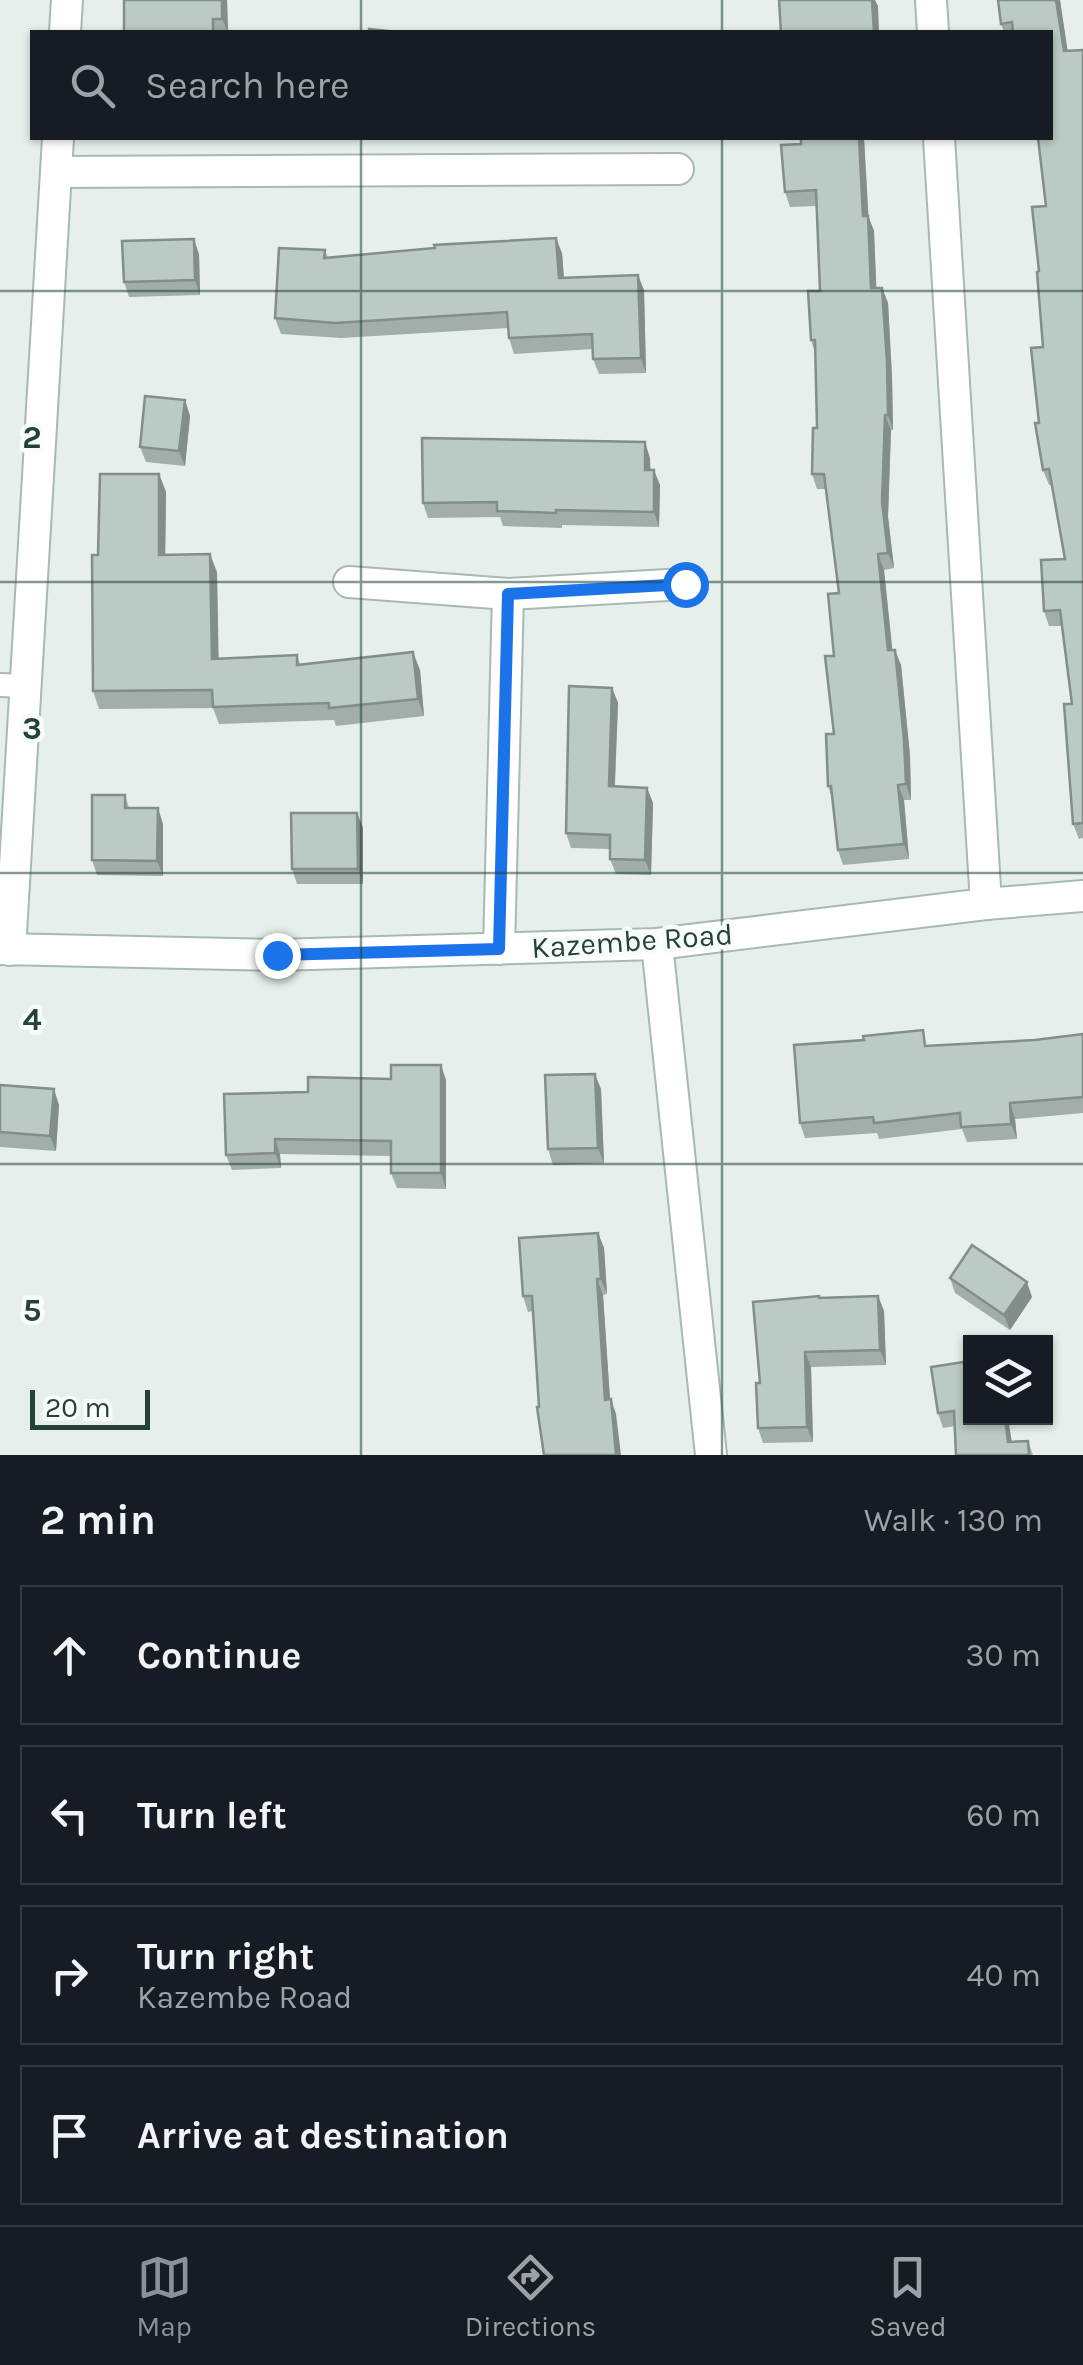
<!DOCTYPE html>
<html lang="en">
<head>
<meta charset="utf-8">
<style>
  body { margin:0; font-family:Karla,sans-serif; background:#20242c; color:#f1f3f6 }
  .controls { position:absolute; right:30px; bottom:30px; display:grid; overflow:hidden; border-radius:0px; box-shadow:0 2px 8px #0004 }
  .controls button { width:90px; height:90px; display:grid; place-items:center; padding:0; border:0; border-bottom:2px solid #363941; background:#171b24; color:#f1f3f6; font:50px sans-serif }
  .scale { position:absolute; left:30px; bottom:25px; width:120px; box-sizing:border-box; padding-left:10px; border:5px solid #24423a; border-top:0; font-size:28px; line-height:35px; white-space:nowrap; color:#24423a; -webkit-text-stroke:8px #f7fbf9; paint-order:stroke }
  .stop { position:absolute; width:30px; height:30px; margin:-22px; border:8px solid #1a73e8; border-radius:50%; background:#fff }
  .stop.end { background:#1a73e8; border-color:#fff; box-shadow:0 2px 10px #0008 }
  .list { margin:0; padding:0; list-style:none }
  h2 { display:flex; justify-content:space-between; align-items:center; height:130px; margin:0; padding:0 40px; font-size:42px }
  h2 small { font-size:32px; font-weight:400; color:#9ea1a6 }
  .list li { display:grid; grid-template-columns:65px 1fr auto; gap:30px; align-items:center; box-sizing:border-box; height:140px; margin:0 20px 20px; padding:0 20px; border:2px solid #363941; border-radius:0px }
  .list b { display:block; font-size:38px; white-space:nowrap }
  .list p { margin:0; font-size:32px; white-space:nowrap; color:#9ea1a6 }
  .list em { font-size:32px; font-style:normal; color:#9ea1a6 }
  .icon { flex:none; width:55px; height:55px; fill:none; stroke:currentColor; stroke-width:2; stroke-linecap:round; stroke-linejoin:round }
  .map { position:relative; flex:none; width:1083px; height:1455px; overflow:hidden }
  .search { position:absolute; background:#171b24; box-shadow:0 2px 8px #0004; left:30px; right:30px; top:30px; height:110px; display:flex; align-items:center; gap:25px; box-sizing:border-box; padding:0 35px; border-radius:0px; color:#9ea1a6; font-size:38px }
  .sheet { height:770px; background:#171b24 }
  nav { display:flex; justify-content:space-around; align-items:center; box-sizing:border-box; height:140px; border-top:2px solid #363941; background:#171b24; font-size:28px; color:#9ea1a6 }
  nav a { display:grid; justify-items:center; gap:5px }
  nav .on { color:#8c9099 }
  .map>svg:first-child { display:block }
  .lines { fill:none; stroke-linecap:round; stroke-linejoin:round }
  .service-casing { stroke:#a8b8b2; stroke-width:26 }
  .minor-casing { stroke:#a8b8b2; stroke-width:34 }
  .secondary-casing { stroke:#a4bbb3; stroke-width:34 }
  .service { stroke:#fff; stroke-width:22 }
  .minor { stroke:#fff; stroke-width:30 }
  .secondary { stroke:#fff; stroke-width:30 }
  .wall { fill:#a1aea9 }
  .shaded-wall { fill:#838d89 }
  .building { fill:#bbcac4; stroke:#838d89; stroke-width:2.5 }
  .route { stroke:#1a73e8; stroke-width:12 }
  .grid { fill:none; stroke:#24423a; stroke-width:2.5; stroke-opacity:0.55 }
  .labels { text-anchor:middle; stroke-width:9; stroke-linejoin:round; paint-order:stroke }
  .street-label { font-size:30px; fill:#24423a; stroke:#f7fbf9 }
  .grid-label { font-size:32px; text-anchor:middle; font-weight:bold; fill:#24423a; stroke:#f7fbf9; stroke-width:9; stroke-linejoin:round; paint-order:stroke }
</style>
</head>
<body>
<div class="map">
<svg width="1083" height="1455" viewBox="0 0 1083 1455">
  <rect width="100%" height="100%" fill="#e6efeb"/>
  <g class="lines">
    <g class="service-casing">
      <path id="service" d="M 0,685 L 25,686"/>
    </g>
    <g class="minor-casing">
      <g id="minor">
        <path d="M 931,0 L 933,32"/>
        <path d="M 65,32 L 67,0"/>
        <path d="M 939,138 L 986,904"/>
        <path d="M 56,172 L 678,169"/>
        <path d="M 349,582 L 508,594 L 685,584"/>
        <path d="M 657,944 L 711,1455"/>
        <path d="M 499,949 L 508,594"/>
        <path d="M 10,950 L 58,138"/>
      </g>
    </g>
    <g class="secondary-casing">
      <path id="secondary" d="M 0,949 L 277,955 L 657,944 L 986,904 L 1083,896"/>
    </g>
    <use href="#service" class="service"/>
    <use href="#minor" class="minor"/>
    <use href="#secondary" class="secondary"/>
  </g>
  <g class="wall">
    <path d="M 124,0 L 227,0 L 228,32 L 124,32 Z"/>
    <path d="M 1060,0 L 1067,51 L 1083,50 L 1083,838 L 1079,839 L 1073,824 L 1072,704 L 1062,626 L 1049,626 L 1044,611 L 1065,559 L 1052,485 L 1049,485 L 1043,470 L 1039,423 L 1043,347 L 1039,271 L 1046,206 L 1050,32 L 1004,32 L 1001,24 Z"/>
    <path d="M 864,138 L 868,216 L 874,231 L 876,288 L 882,288 L 888,303 L 892,377 L 893,430 L 891,430 L 888,517 L 894,568 L 884,570 L 892,650 L 901,665 L 910,756 L 911,800 L 904,800 L 909,859 L 843,865 L 838,850 L 832,798 L 828,786 L 834,734 L 834,656 L 839,593 L 826,489 L 817,489 L 812,474 L 817,428 L 815,353 L 811,340 L 820,291 L 816,206 L 790,207 L 785,192 L 801,144 Z"/>
    <path d="M 325,250 L 328,258 L 562,253 L 564,278 L 644,290 L 646,373 L 599,374 L 593,359 L 593,349 L 514,354 L 509,338 L 508,328 L 341,338 L 281,334 L 275,318 Z"/>
    <path d="M 199,254 L 200,295 L 129,297 L 124,282 Z"/>
    <path d="M 185,400 L 190,416 L 185,466 L 146,462 L 140,447 Z"/>
    <path d="M 650,458 L 650,470 L 660,485 L 659,527 L 562,525 L 562,528 L 503,526 L 500,517 L 428,518 L 423,503 Z"/>
    <path d="M 159,474 L 166,492 L 165,555 L 217,572 L 218,659 L 297,655 L 300,664 L 420,670 L 424,716 L 336,726 L 334,720 L 219,724 L 213,708 L 99,709 L 93,691 L 98,555 Z"/>
    <path d="M 612,688 L 618,703 L 615,786 L 647,788 L 653,803 L 651,875 L 616,874 L 610,859 L 610,849 L 571,848 L 566,833 Z"/>
    <path d="M 125,795 L 129,808 L 163,824 L 163,876 L 97,875 L 92,860 Z"/>
    <path d="M 357,813 L 363,828 L 363,884 L 297,884 L 292,869 Z"/>
    <path d="M 1083,1034 L 1083,1113 L 1015,1119 L 1017,1139 L 967,1142 L 962,1129 L 879,1139 L 877,1133 L 805,1138 L 800,1123 L 928,1046 L 1035,1040 Z"/>
    <path d="M 446,1080 L 446,1189 L 397,1188 L 391,1173 L 391,1156 L 280,1154 L 281,1168 L 232,1170 L 226,1155 L 308,1092 Z"/>
    <path d="M 0,1085 L 59,1105 L 56,1151 L 0,1147 Z"/>
    <path d="M 601,1089 L 604,1163 L 553,1165 L 548,1149 Z"/>
    <path d="M 598,1233 L 604,1248 L 607,1294 L 603,1295 L 610,1399 L 616,1414 L 539,1407 L 533,1311 L 528,1312 L 523,1296 Z"/>
    <path d="M 950,1278 L 1032,1297 L 1010,1330 L 955,1293 Z"/>
    <path d="M 878,1296 L 884,1311 L 886,1365 L 811,1367 L 813,1442 L 763,1443 L 758,1428 L 760,1383 L 820,1298 Z"/>
    <path d="M 931,1367 L 1012,1442 L 1028,1441 L 1033,1455 L 956,1455 L 955,1426 L 943,1428 L 938,1413 Z"/>
  </g>
  <g class="shaded-wall">
    <path d="M 222,0 L 227,0 L 228,32 L 222,19 Z"/>
    <path d="M 872,0 L 875,0 L 878,6 L 879,32 L 874,32 Z"/>
    <path d="M 1056,0 L 1060,0 L 1070,66 L 1064,51 Z"/>
    <path d="M 859,138 L 864,138 L 869,225 L 868,216 L 874,231 L 877,303 L 871,288 L 863,216 Z"/>
    <path d="M 556,238 L 562,253 L 565,293 L 559,278 Z"/>
    <path d="M 194,239 L 199,254 L 200,295 L 195,280 Z"/>
    <path d="M 638,275 L 644,290 L 646,373 L 641,358 Z"/>
    <path d="M 882,288 L 888,303 L 892,377 L 893,430 L 888,415 Z"/>
    <path d="M 185,400 L 190,416 L 185,466 L 179,451 Z"/>
    <path d="M 885,415 L 891,430 L 888,517 L 894,568 L 888,553 L 882,502 Z"/>
    <path d="M 645,442 L 650,458 L 651,485 L 645,470 Z"/>
    <path d="M 654,470 L 660,485 L 659,527 L 654,512 Z"/>
    <path d="M 159,474 L 166,492 L 165,572 L 159,555 Z"/>
    <path d="M 210,554 L 217,572 L 219,676 L 212,659 Z"/>
    <path d="M 878,554 L 884,570 L 894,665 L 888,650 Z"/>
    <path d="M 895,650 L 901,665 L 910,756 L 911,800 L 906,784 Z"/>
    <path d="M 413,652 L 420,670 L 424,716 L 418,699 Z"/>
    <path d="M 612,688 L 618,703 L 614,801 L 609,786 Z"/>
    <path d="M 898,785 L 904,800 L 909,859 L 904,844 Z"/>
    <path d="M 647,788 L 653,803 L 651,875 L 645,860 Z"/>
    <path d="M 158,808 L 163,824 L 163,876 L 157,861 Z"/>
    <path d="M 357,813 L 363,828 L 363,884 L 358,869 Z"/>
    <path d="M 441,1065 L 446,1080 L 446,1189 L 441,1173 Z"/>
    <path d="M 595,1074 L 601,1089 L 604,1163 L 598,1148 Z"/>
    <path d="M 54,1089 L 59,1105 L 56,1151 L 50,1136 Z"/>
    <path d="M 1010,1103 L 1015,1119 L 1017,1139 L 1011,1124 Z"/>
    <path d="M 275,1139 L 280,1154 L 281,1168 L 275,1153 Z"/>
    <path d="M 598,1233 L 604,1248 L 607,1294 L 601,1279 Z"/>
    <path d="M 597,1279 L 603,1295 L 611,1415 L 605,1400 Z"/>
    <path d="M 1027,1282 L 1032,1297 L 1010,1330 L 1004,1315 Z"/>
    <path d="M 878,1296 L 884,1311 L 886,1365 L 880,1350 Z"/>
    <path d="M 805,1352 L 811,1367 L 813,1442 L 807,1427 Z"/>
    <path d="M 611,1399 L 616,1414 L 621,1455 L 616,1455 Z"/>
    <path d="M 1005,1418 L 1008,1418 L 1014,1455 L 1008,1442 Z"/>
  </g>
  <g class="building">
    <path d="M 124,0 L 222,0 L 222,19 L 213,19 L 213,32 L 124,32 Z"/>
    <path d="M 779,0 L 872,0 L 874,32 L 781,32 Z"/>
    <path d="M 998,0 L 1056,0 L 1064,51 L 1083,50 L 1083,823 L 1073,824 L 1064,704 L 1072,704 L 1060,610 L 1044,611 L 1041,560 L 1065,559 L 1049,469 L 1043,470 L 1035,423 L 1039,423 L 1031,348 L 1043,347 L 1037,272 L 1039,271 L 1032,207 L 1046,206 L 1038,138 L 1050,138 L 1050,32 L 1013,32 L 1012,22 L 1001,24 Z"/>
    <path d="M 369,29 L 398,32 L 369,32 Z"/>
    <path d="M 801,138 L 859,138 L 863,216 L 868,216 L 871,288 L 882,288 L 887,362 L 888,415 L 885,415 L 882,502 L 888,553 L 878,554 L 888,650 L 895,650 L 904,740 L 906,784 L 898,785 L 904,844 L 838,850 L 831,786 L 828,786 L 826,734 L 834,734 L 825,656 L 834,656 L 828,594 L 839,593 L 824,474 L 812,474 L 813,428 L 817,428 L 815,340 L 811,340 L 808,291 L 820,291 L 816,190 L 785,192 L 781,145 L 801,144 Z"/>
    <path d="M 556,238 L 559,278 L 638,275 L 641,358 L 593,359 L 592,334 L 509,338 L 507,312 L 335,323 L 275,318 L 279,248 L 325,250 L 324,258 L 435,248 L 434,245 Z"/>
    <path d="M 194,239 L 195,280 L 124,282 L 122,241 Z"/>
    <path d="M 145,396 L 185,400 L 179,451 L 140,447 Z"/>
    <path d="M 422,438 L 645,442 L 645,470 L 654,470 L 654,512 L 556,510 L 556,513 L 497,511 L 497,502 L 423,503 Z"/>
    <path d="M 100,474 L 159,474 L 159,555 L 210,554 L 212,659 L 297,655 L 297,665 L 413,652 L 418,699 L 329,708 L 329,703 L 213,707 L 212,690 L 93,691 L 92,555 L 98,555 Z"/>
    <path d="M 569,686 L 612,688 L 609,786 L 647,788 L 645,860 L 610,859 L 610,835 L 566,833 Z"/>
    <path d="M 92,795 L 125,795 L 125,808 L 158,808 L 157,861 L 92,860 Z"/>
    <path d="M 291,813 L 357,813 L 358,869 L 292,869 Z"/>
    <path d="M 923,1030 L 925,1046 L 1035,1040 L 1083,1034 L 1083,1097 L 1010,1103 L 1011,1124 L 961,1127 L 960,1113 L 874,1123 L 873,1117 L 800,1123 L 794,1045 L 864,1040 L 863,1036 Z"/>
    <path d="M 391,1065 L 441,1065 L 441,1173 L 391,1173 L 391,1141 L 275,1139 L 275,1153 L 226,1155 L 224,1094 L 308,1092 L 308,1077 L 391,1079 Z"/>
    <path d="M 595,1074 L 598,1148 L 548,1149 L 545,1075 Z"/>
    <path d="M 0,1085 L 54,1089 L 50,1136 L 0,1132 Z"/>
    <path d="M 598,1233 L 601,1279 L 597,1279 L 605,1400 L 611,1399 L 616,1455 L 544,1455 L 537,1407 L 539,1407 L 532,1296 L 523,1296 L 519,1238 Z"/>
    <path d="M 972,1245 L 1027,1282 L 1004,1315 L 950,1278 Z"/>
    <path d="M 819,1296 L 819,1298 L 878,1296 L 880,1350 L 805,1352 L 807,1427 L 758,1428 L 756,1383 L 760,1383 L 753,1302 Z"/>
    <path d="M 970,1361 L 970,1418 L 1005,1418 L 1008,1442 L 1028,1441 L 1029,1455 L 956,1455 L 954,1411 L 938,1413 L 931,1367 Z"/>
  </g>
  <g class="lines">
    <path class="route" d="M 277,955 L 499,949 L 508,594 L 685,584"/>
  </g>
  <path class="grid" d="M 361,0 L 361,32M 722,0 L 722,32M 361,138 L 361,1455M 722,138 L 722,1455M 0,291 L 1083,291M 0,582 L 1083,582M 0,873 L 1083,873M 0,1164 L 1083,1164"/>
  <g class="labels">
    <g class="street-label">
      <text transform="translate(632 941) rotate(-4)" y="10">Kazembe Road</text>
    </g>
  </g>
  <g class="grid-label">
    <text x="32" y="448">2</text>
    <text x="32" y="739">3</text>
    <text x="32" y="1030">4</text>
    <text x="32" y="1321">5</text>
  </g>
</svg>
<div class="controls">
<button><svg class="icon" aria-label="layers" viewBox="0 0 24 24"><path d="M12 4l9 5-9 5-9-5zM3 14l9 5 9-5"/></svg></button>
</div>
<div class="scale">20 m</div>
<div class="stop" style="left:685px;top:584px"></div>
<div class="stop end" style="left:277px;top:955px"></div>
<div class="search"><svg class="icon" aria-label="search" viewBox="0 0 24 24"><circle cx="10" cy="10" r="6"/><path d="M15 15l6 6"/></svg>Search here</div>
</div>
<section class="sheet">
<h2>2 min<small>Walk · 130 m</small></h2>
<ul class="list">
<li><svg class="icon" aria-label="ahead" viewBox="0 0 24 24"><path d="M12 20V5M6 11l6-6 6 6"/></svg><div><b>Continue</b></div><em>30 m</em></li>
<li><svg class="icon" aria-label="left" viewBox="0 0 24 24"><path d="M17 20v-9H6M10 6l-5 5 5 5"/></svg><div><b>Turn left</b></div><em>60 m</em></li>
<li><svg class="icon" aria-label="right" viewBox="0 0 24 24"><path d="M7 20v-9h11M14 6l5 5-5 5"/></svg><div><b>Turn right</b><p>Kazembe Road</p></div><em>40 m</em></li>
<li><svg class="icon" aria-label="arrive" viewBox="0 0 24 24"><path d="M6 21V4h12l-3 4 3 4H6"/></svg><div><b>Arrive at destination</b></div></li>
</ul>
</section>
<nav>
<a class="on"><svg class="icon" aria-label="map" viewBox="0 0 24 24"><path d="M3 6l6-2 6 2 6-2v14l-6 2-6-2-6 2zM9 4v14M15 6v14"/></svg>Map</a>
<a><svg class="icon" aria-label="directions" viewBox="0 0 24 24"><path d="M12 3l9 9-9 9-9-9zM9 14v-3h6M13 9l2 2-2 2"/></svg>Directions</a>
<a><svg class="icon" aria-label="saved" viewBox="0 0 24 24"><path d="M7 4h10v16l-5-4-5 4z"/></svg>Saved</a>
</nav>
</body>
</html>
